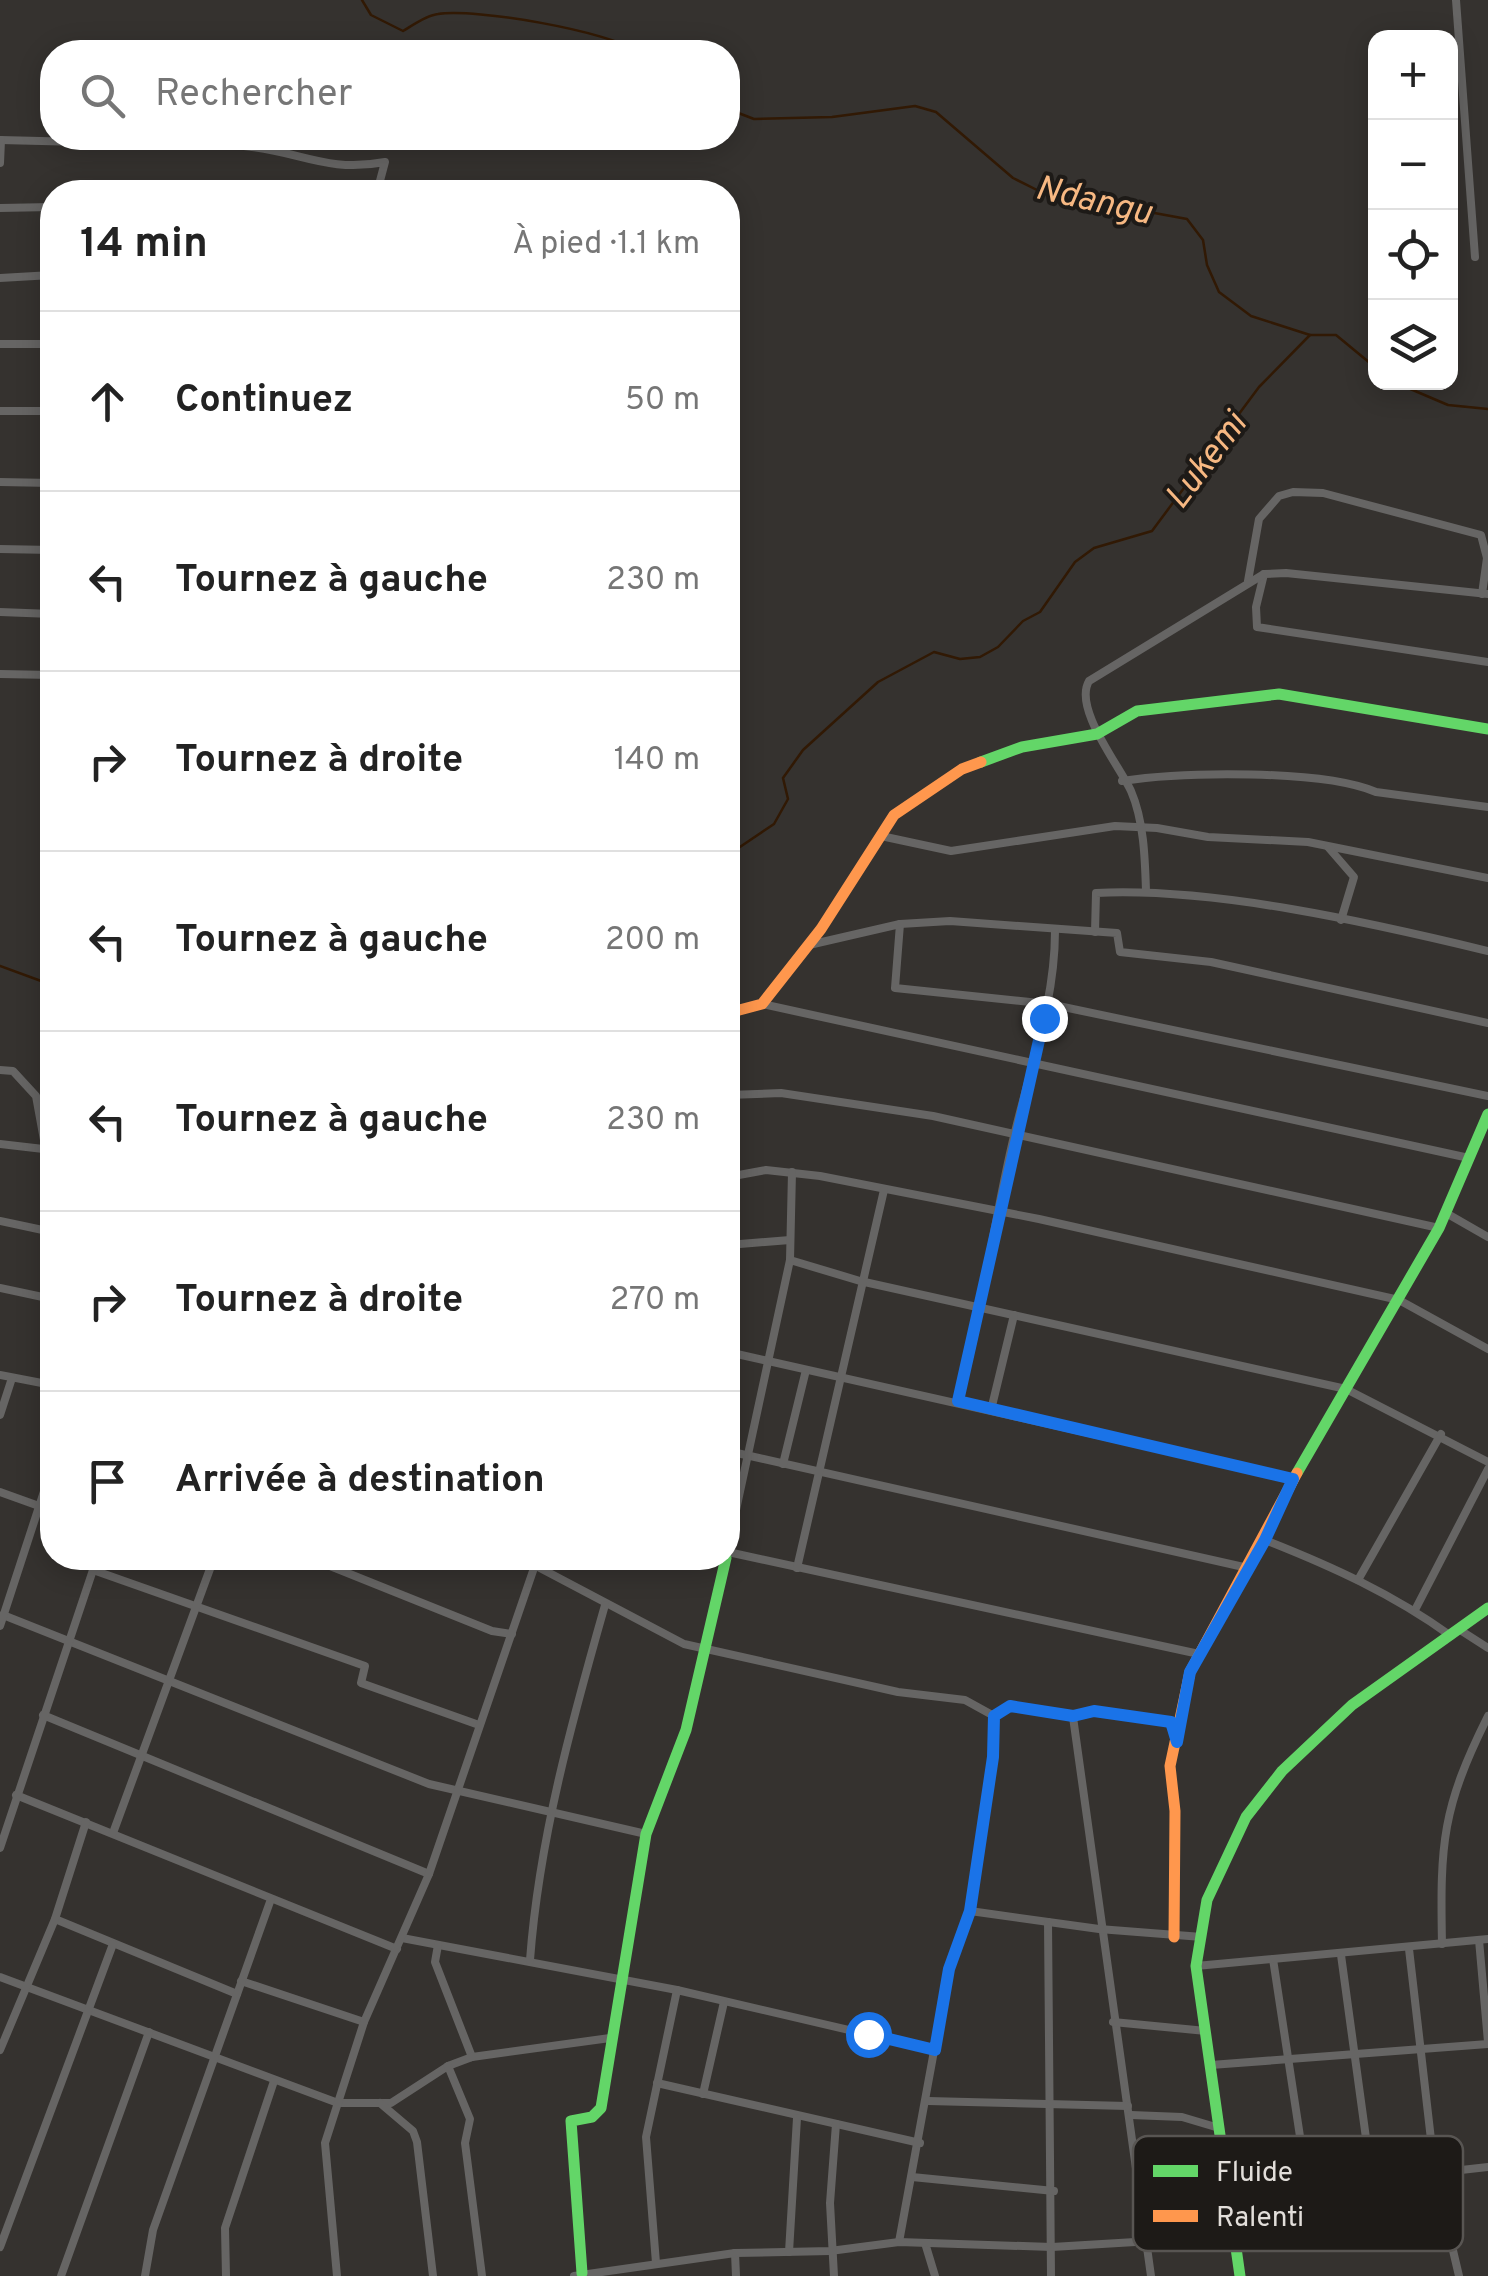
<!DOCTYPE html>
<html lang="fr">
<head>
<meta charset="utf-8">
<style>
  body { margin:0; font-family:Overpass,sans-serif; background:#f6f6f6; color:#222 }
  .controls { position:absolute; right:30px; top:30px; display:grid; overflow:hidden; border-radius:20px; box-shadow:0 5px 25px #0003 }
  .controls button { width:90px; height:90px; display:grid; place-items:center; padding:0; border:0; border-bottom:2px solid #e0e0e0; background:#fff; color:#222; font:50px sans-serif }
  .stop { position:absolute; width:30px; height:30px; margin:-22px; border:8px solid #1a73e8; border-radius:50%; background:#fff }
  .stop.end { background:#1a73e8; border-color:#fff; box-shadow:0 2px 10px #0008 }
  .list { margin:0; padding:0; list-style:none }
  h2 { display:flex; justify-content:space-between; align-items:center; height:130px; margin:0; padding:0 40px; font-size:42px }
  h2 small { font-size:32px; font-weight:400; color:#767676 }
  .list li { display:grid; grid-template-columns:65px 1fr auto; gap:30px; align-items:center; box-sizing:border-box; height:180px; padding:0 40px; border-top:2px solid #e0e0e0 }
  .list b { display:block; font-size:38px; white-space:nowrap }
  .list em { font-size:32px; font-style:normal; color:#767676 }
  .icon { flex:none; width:55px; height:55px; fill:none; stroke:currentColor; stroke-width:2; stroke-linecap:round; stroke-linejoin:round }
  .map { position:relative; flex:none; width:1488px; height:2276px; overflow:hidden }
  .search { position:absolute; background:#fff; box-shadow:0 5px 25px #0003; left:40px; top:40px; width:700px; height:110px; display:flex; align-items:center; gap:25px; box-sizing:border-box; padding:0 35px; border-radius:40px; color:#767676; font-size:38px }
  .panel { position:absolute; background:#fff; box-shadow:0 5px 25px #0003; left:40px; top:180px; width:700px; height:1390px; border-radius:40px }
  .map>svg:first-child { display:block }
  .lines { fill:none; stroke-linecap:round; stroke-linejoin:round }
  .stream { stroke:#311904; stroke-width:2.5 }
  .street { stroke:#666564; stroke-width:8 }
  .fast { stroke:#63d668; stroke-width:11 }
  .slow { stroke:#ff974d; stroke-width:11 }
  .route { stroke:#1a73e8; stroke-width:12 }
  .labels { text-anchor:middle; stroke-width:8; stroke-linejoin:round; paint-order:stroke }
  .water-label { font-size:35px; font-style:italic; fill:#f7b882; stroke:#1d1a17 }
  .key { fill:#1d1a17; stroke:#585552; stroke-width:2.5 }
  .key-label { font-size:28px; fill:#e2deda }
</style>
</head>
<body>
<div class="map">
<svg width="1488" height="2276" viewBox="0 0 1488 2276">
  <rect width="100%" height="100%" fill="#35322f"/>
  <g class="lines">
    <g class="stream">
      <path d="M 362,0 L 371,15 L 403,31 C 413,25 427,15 438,14 C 475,8 609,31 638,52"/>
      <path d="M 728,109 L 754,119 L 832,117 L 915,106 L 936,112 L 1013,178 L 1039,191 L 1070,187 L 1111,205 L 1187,219 L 1203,240 L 1207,265 L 1219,292 L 1251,316 L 1310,335 L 1336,335 L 1376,368"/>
      <path d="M 1394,382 L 1448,405 L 1488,409"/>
      <path d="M 728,855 L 774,824 L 788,799 L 783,778 L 803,750 L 878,682 L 934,652 L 960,659 L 980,657 L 998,647 L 1023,621 L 1040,612 L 1075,562 L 1094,548 L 1152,531 L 1259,387 L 1310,335"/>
      <path d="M 0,966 L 52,985"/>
    </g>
    <g class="street">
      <path d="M 1456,0 L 1475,257"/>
      <path d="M 0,140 L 244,146 C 300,151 326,173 385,162 L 377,192"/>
      <path d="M 0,163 L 1,140"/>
      <path d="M 0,208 L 52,207"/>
      <path d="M 0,278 L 52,275"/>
      <path d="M 0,344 L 52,344"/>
      <path d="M 0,411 L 52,411"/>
      <path d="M 0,482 L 52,483"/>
      <path d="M 0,549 L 52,550"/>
      <path d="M 1264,574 L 1256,607 L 1257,627 L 1488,662"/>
      <path d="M 1248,581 L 1259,519 L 1279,496 L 1293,492 L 1323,493 L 1481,535 L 1487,558 L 1482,594"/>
      <path d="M 0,612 L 52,614"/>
      <path d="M 0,674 L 52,675"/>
      <path d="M 1122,781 C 1182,772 1321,769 1376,792 L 1488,807"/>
      <path d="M 881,836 L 951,851 L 1115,826 L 1157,828 L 1208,837 L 1308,842 L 1488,878"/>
      <path d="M 1328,847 L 1354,877 L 1341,920"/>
      <path d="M 1146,891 C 1145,859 1144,821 1131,791 C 1119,765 1073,708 1089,681 L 1264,574 L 1286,573 L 1488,594"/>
      <path d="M 900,924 L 895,988 L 1049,1004 L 1488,1096"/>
      <path d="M 1095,932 L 1096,893 C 1214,887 1372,923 1488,951"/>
      <path d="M 809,945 L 900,924 L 950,921 L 1117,933 L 1120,952 L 1211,962 L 1488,1023"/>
      <path d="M 762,1004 L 1469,1158"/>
      <path d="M 0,1070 L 13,1071 L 36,1096 L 46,1151"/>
      <path d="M 728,1095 L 781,1093 L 933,1116 L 1439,1228"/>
      <path d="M 0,1144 L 52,1150"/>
      <path d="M 728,1177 L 766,1170 L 820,1176 L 1039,1219 L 1399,1300 L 1488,1349"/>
      <path d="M 1446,1213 L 1488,1237"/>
      <path d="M 0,1221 L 52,1232"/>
      <path d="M 728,1245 L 790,1240"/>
      <path d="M 790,1260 L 860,1281 L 1346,1389 L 1488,1462"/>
      <path d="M 0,1288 L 52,1299"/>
      <path d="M 728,1352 L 1293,1479"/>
      <path d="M 0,1375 L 52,1385"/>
      <path d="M 958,1401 C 983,1313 993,1221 1015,1132 C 1031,1065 1055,1001 1055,931"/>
      <path d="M 991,1410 L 1014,1315"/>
      <path d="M 0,1415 L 12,1378"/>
      <path d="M 728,1451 L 1248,1568"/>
      <path d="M 783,1464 L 806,1370"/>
      <path d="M 0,1492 L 39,1506"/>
      <path d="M 1265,1540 C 1331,1566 1393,1594 1451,1636"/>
      <path d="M 728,1547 L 790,1260 L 792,1172"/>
      <path d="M 728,1552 L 1199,1654"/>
      <path d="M 310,1558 L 492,1631 L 512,1634"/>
      <path d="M 521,1558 L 684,1644 L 898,1692 L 965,1700 L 994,1716 L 1011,1706 L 1073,1717 L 1094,1711 L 1171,1722 L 1174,1733"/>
      <path d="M 797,1568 L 884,1190"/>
      <path d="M 93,1570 L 365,1666 L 361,1683 L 479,1725"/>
      <path d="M 1358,1580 L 1441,1434"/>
      <path d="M 1415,1610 L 1488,1469"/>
      <path d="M 3,1615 L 429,1784 L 646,1834"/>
      <path d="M 0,1626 L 52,1467"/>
      <path d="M 1460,1630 L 1488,1648"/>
      <path d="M 43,1715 L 429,1874"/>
      <path d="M 1073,1717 L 1151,2276"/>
      <path d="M 16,1795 L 397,1949"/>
      <path d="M 113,1833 L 214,1558"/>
      <path d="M 0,1848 L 97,1558"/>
      <path d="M 970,1911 L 1099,1929 L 1202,1937"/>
      <path d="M 55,1919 L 237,1994"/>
      <path d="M 1048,1922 L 1051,2276"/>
      <path d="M 402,1938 L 677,1990 L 935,2050"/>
      <path d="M 1479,1940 L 1488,2042"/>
      <path d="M 1442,1944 C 1440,1843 1442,1808 1488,1716"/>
      <path d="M 438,1945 L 435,1962 L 472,2057"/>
      <path d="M 1409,1949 L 1435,2174 L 1459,2276"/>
      <path d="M 1341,1955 L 1372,2182"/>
      <path d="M 1273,1959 L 1308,2189"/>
      <path d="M 530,1960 C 539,1839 572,1721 605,1605"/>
      <path d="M 1196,1966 L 1488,1939"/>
      <path d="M 0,1977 L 338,2103 L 391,2103 L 448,2066 L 472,2057 L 610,2038"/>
      <path d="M 241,1981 L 364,2022"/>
      <path d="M 1113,2022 L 1206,2031"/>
      <path d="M 0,2050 L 55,1919 L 86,1822"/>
      <path d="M 1211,2065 L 1488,2044"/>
      <path d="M 448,2066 L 470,2119 L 465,2143 L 482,2276"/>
      <path d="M 657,2083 L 920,2143"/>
      <path d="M 703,2094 L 724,2002"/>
      <path d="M 928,2101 L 1128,2106"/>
      <path d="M 380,2103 L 413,2131 L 417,2142 L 433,2276"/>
      <path d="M 1131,2115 L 1182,2117 L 1219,2128"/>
      <path d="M 912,2177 L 1054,2191"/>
      <path d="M 1231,2196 L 1488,2167"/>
      <path d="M 899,2242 L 949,1969 L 970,1911 L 993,1757 L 994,1716"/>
      <path d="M 925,2243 L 935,2276"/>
      <path d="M 0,2247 L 113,1944"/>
      <path d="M 789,2252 L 797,2118"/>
      <path d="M 735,2253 L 736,2276"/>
      <path d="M 656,2263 L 646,2137 L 677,1990"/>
      <path d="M 61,2276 L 149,2032"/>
      <path d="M 145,2276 L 153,2230 L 271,1899"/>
      <path d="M 226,2276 L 225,2228 L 274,2081"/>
      <path d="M 337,2276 L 325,2143 L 364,2022 L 429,1874 L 535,1565"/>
      <path d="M 574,2276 L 735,2253 L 830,2251 L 899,2242 L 1052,2247 L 1235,2236"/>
      <path d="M 834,2276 L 830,2203 L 836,2124"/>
    </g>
    <g class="fast">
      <path d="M 981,762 L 1022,747 L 1097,734 L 1137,711 L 1279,694 L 1488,729"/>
      <path d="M 1297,1473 L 1439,1228 L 1488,1114"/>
      <path d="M 582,2273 L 571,2121 L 592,2117 L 601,2108 L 646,1834 L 686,1730 L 726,1558"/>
      <path d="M 1240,2276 L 1196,1966 L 1207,1900 L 1246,1817 L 1282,1771 L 1352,1705 L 1488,1608"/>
    </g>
    <g class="slow">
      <path d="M 728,1013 L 762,1004 L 821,929 L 894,815 L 962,769 L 981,762"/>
      <path d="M 1174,1937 L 1175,1811 L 1170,1766 L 1190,1672 L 1297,1473"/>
    </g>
  </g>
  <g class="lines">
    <path class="route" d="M 868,2034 L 935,2050 L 949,1969 L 970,1911 L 993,1757 L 994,1716 L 1010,1706 L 1073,1716 L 1094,1711 L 1171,1722 L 1177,1742 L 1190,1672 L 1265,1540 L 1293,1479 L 958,1401 L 1044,1018"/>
  </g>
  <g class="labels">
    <g class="water-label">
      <text transform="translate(1094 199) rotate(13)" y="12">Ndangu</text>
      <text transform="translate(1205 460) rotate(-53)" y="12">Lukemi</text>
    </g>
  </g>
  <rect x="1133" y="2136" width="330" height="115" rx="15" class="key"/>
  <rect x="1153" y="2165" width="45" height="12" fill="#63d668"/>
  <rect x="1153" y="2210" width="45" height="12" fill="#ff974d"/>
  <g class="key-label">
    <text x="1216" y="2181">Fluide</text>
    <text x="1216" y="2226">Ralenti</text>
  </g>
</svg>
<div class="controls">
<button>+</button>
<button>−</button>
<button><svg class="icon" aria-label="locate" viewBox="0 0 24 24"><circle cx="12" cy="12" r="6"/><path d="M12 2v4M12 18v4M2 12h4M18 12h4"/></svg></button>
<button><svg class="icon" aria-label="layers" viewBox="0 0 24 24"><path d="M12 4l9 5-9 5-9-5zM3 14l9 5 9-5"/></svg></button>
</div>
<div class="stop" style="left:868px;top:2034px"></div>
<div class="stop end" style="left:1044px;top:1018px"></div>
<div class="search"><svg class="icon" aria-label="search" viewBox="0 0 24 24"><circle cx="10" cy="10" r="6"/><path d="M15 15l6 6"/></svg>Rechercher</div>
<section class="panel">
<h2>14 min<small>À pied · 1.1 km</small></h2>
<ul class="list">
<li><svg class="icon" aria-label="ahead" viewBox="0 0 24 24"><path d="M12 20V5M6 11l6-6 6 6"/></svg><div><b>Continuez</b></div><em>50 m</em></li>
<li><svg class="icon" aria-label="left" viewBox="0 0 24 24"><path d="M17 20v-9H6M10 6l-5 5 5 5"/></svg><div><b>Tournez à gauche</b></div><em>230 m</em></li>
<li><svg class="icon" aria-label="right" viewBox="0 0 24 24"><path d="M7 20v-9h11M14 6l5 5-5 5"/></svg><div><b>Tournez à droite</b></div><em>140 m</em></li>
<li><svg class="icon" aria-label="left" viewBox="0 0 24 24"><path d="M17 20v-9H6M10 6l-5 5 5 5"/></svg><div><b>Tournez à gauche</b></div><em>200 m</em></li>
<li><svg class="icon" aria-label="left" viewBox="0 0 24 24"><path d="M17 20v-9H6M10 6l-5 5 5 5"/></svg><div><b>Tournez à gauche</b></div><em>230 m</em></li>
<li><svg class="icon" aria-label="right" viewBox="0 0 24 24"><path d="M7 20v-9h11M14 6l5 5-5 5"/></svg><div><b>Tournez à droite</b></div><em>270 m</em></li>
<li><svg class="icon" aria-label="arrive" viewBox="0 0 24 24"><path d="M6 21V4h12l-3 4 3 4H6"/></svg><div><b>Arrivée à destination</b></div></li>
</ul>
</section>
</div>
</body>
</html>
